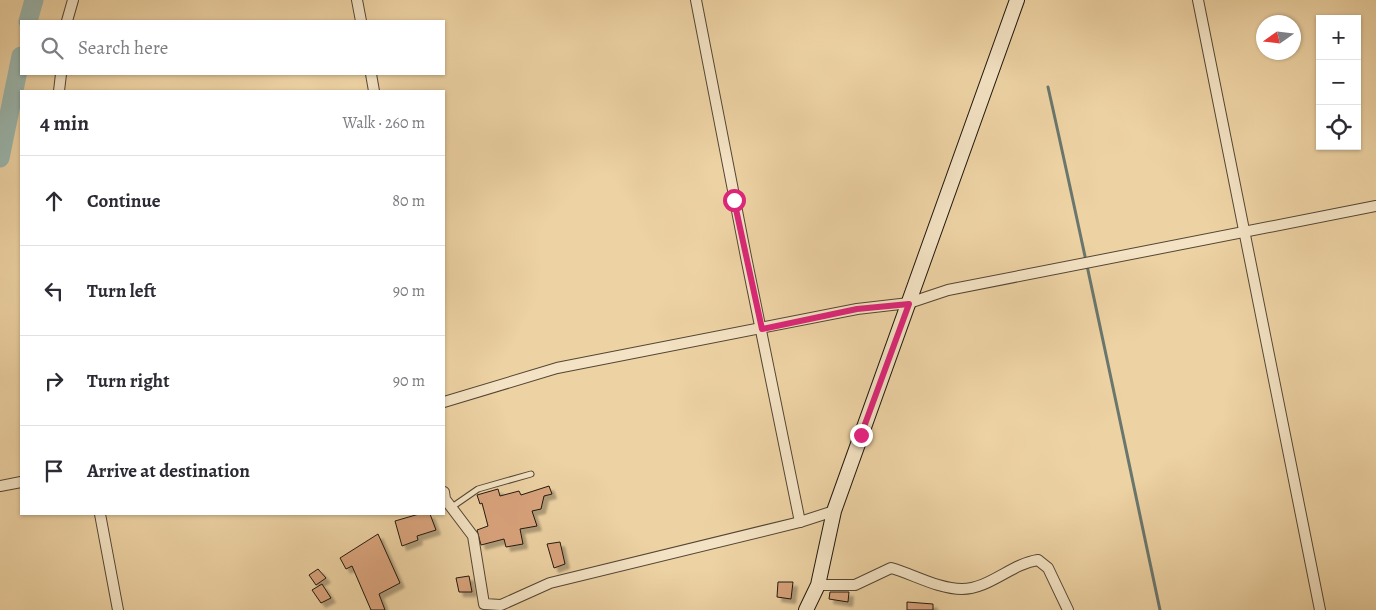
<!DOCTYPE html>
<html lang="en">
<head>
<meta charset="utf-8">
<style>
  body { margin:0; font-family:Alegreya,serif; background:#f2f2f3; color:#2b2b33 }
  .controls { position:absolute; right:15px; top:15px; display:grid; overflow:hidden; border-radius:0px; box-shadow:0 1px 4px #0004 }
  .controls button { width:45px; height:45px; display:grid; place-items:center; padding:0; border:0; border-bottom:1px solid #e1e1e2; background:#fff; color:#2b2b33; font:25px sans-serif }
  .compass { position:absolute; left:1256px; top:15px; width:45px; height:45px; border-radius:50%; background:#fff; box-shadow:0 1px 4px #0004; rotate:256deg }
  .stop { position:absolute; width:15px; height:15px; margin:-11px; border:4px solid #db2777; border-radius:50%; background:#fff }
  .stop.end { background:#db2777; border-color:#fff; box-shadow:0 1px 5px #0008 }
  .list { margin:0; padding:0; list-style:none }
  h2 { display:flex; justify-content:space-between; align-items:center; height:65px; margin:0; padding:0 20px; font-size:21px }
  h2 small { font-size:16px; font-weight:400; color:#7c7c81 }
  .list li { display:grid; grid-template-columns:32px 1fr auto; gap:15px; align-items:center; box-sizing:border-box; height:90px; padding:0 20px; border-top:1px solid #e1e1e2 }
  .list b { display:block; font-size:19px; white-space:nowrap }
  .list em { font-size:16px; font-style:normal; color:#7c7c81 }
  .icon { flex:none; width:28px; height:28px; fill:none; stroke:currentColor; stroke-width:2; stroke-linecap:round; stroke-linejoin:round }
  .map { position:relative; flex:none; width:1376px; height:610px; overflow:hidden }
  .search { position:absolute; background:#fff; box-shadow:0 1px 4px #0004; left:20px; top:20px; width:425px; height:55px; display:flex; align-items:center; gap:12px; box-sizing:border-box; padding:0 18px; border-radius:0px; color:#7c7c81; font-size:19px }
  .panel { position:absolute; background:#fff; box-shadow:0 1px 4px #0004; left:20px; top:90px; width:425px; height:425px; border-radius:0px }
  .map>svg:first-child { display:block }
  .lines { fill:none; stroke-linecap:round; stroke-linejoin:round }
  .stream { stroke:#69776e; stroke-width:3 }
  .river { stroke:#9ab6ad; stroke-width:19 }
  .building { fill:#d9a37b; stroke:#20180f; filter:url(#shadow) }
  .lane-casing { stroke:#534634; stroke-width:7 }
  .street-casing { stroke:#534634; stroke-width:12 }
  .secondary-casing { stroke:#20180f; stroke-width:16 }
  .lane { stroke:#f3e2c3; stroke-width:5 }
  .street { stroke:#f3e2c3; stroke-width:10 }
  .secondary { stroke:#f3e2c3; stroke-width:14 }
  .route { stroke:#db2777; stroke-width:6 }
</style>
</head>
<body>
<div class="map">
<svg width="1376" height="610" viewBox="0 0 1376 610">
  <defs>
    <filter id="shadow"><feDropShadow dx="4.5" dy="4.5" stdDeviation="1" flood-color="#0004"/></filter>
  </defs>
  <rect width="100%" height="100%" fill="#edd2a3"/>
  <filter id="stains"><feTurbulence type="fractalNoise" baseFrequency=".004" numOctaves="4"/><feColorMatrix values="0 0 0 0 .2 0 0 0 0 .09 0 0 0 0 .02 0 0 0 .5 -.17"/></filter>
  <radialGradient id="worn" r=".72"><stop offset=".6" stop-color="#630" stop-opacity="0"/><stop offset="1" stop-color="#630" stop-opacity=".3"/></radialGradient>
  <g class="lines">
    <path class="stream" d="M 1048,87 C 1087,261 1123,436 1160,610"/>
    <g class="river">
      <path d="M 28,21 L 34,0"/>
      <path d="M 0,158 L 21,56"/>
    </g>
  </g>
  <g class="building">
    <path d="M 549,486 L 552,494 L 544,496 L 541,509 L 532,511 L 537,526 L 520,529 L 523,544 L 506,547 L 504,539 L 481,545 L 477,530 L 488,526 L 482,503 L 480,504 L 477,495 L 498,489 L 500,496 L 519,491 L 521,495 Z"/>
    <path d="M 419,514 L 430,514 L 436,530 L 417,536 L 418,540 L 402,546 L 395,521 Z"/>
    <path d="M 378,534 L 400,583 L 379,594 L 385,610 L 371,610 L 352,566 L 346,569 L 340,558 Z"/>
    <path d="M 560,542 L 565,564 L 554,568 L 547,544 Z"/>
    <path d="M 318,569 L 326,578 L 316,585 L 309,575 Z"/>
    <path d="M 469,576 L 472,592 L 459,592 L 456,578 Z"/>
    <path d="M 778,582 L 793,582 L 791,599 L 777,597 Z"/>
    <path d="M 322,584 L 331,598 L 321,603 L 312,590 Z"/>
    <path d="M 830,592 L 849,592 L 848,602 L 829,599 Z"/>
    <path d="M 907,602 L 933,604 L 933,610 L 907,610 Z"/>
  </g>
  <g class="lines">
    <g class="lane-casing">
      <path id="lane" d="M 452,507 L 478,489 L 531,474"/>
    </g>
    <g class="street-casing">
      <g id="street">
        <path d="M 357,0 L 361,21"/>
        <path d="M 696,0 L 746,257 L 800,522"/>
        <path d="M 1198,0 L 1320,610"/>
        <path d="M 67,21 L 73,0"/>
        <path d="M 371,74 L 374,91"/>
        <path d="M 59,91 L 61,74"/>
        <path d="M 444,402 L 557,368 L 857,309 L 909,303 L 948,290 L 1376,206"/>
        <path d="M 0,486 L 21,482"/>
        <path d="M 444,492 L 445,499 L 473,536 L 484,604 L 501,605 L 550,583 L 800,522 L 834,511"/>
        <path d="M 100,514 L 118,610"/>
        <path d="M 818,585 L 855,585 L 891,568 C 913,574 938,589 962,589 C 989,589 1011,564 1038,560 L 1048,568 L 1068,610"/>
      </g>
    </g>
    <g class="secondary-casing">
      <path id="secondary" d="M 806,610 L 818,585 L 834,511 L 1017,0"/>
    </g>
    <use href="#lane" class="lane"/>
    <use href="#street" class="street"/>
    <use href="#secondary" class="secondary"/>
  </g>
  <g class="lines">
    <path class="route" d="M 734,200 L 762,329 L 857,309 L 909,304 L 861,435"/>
  </g>
  <rect width="100%" height="100%" filter="url(#stains)"/>
  <rect width="100%" height="100%" fill="url(#worn)"/>
</svg>
<div class="controls">
<button>+</button>
<button>−</button>
<button><svg class="icon" aria-label="locate" viewBox="0 0 24 24"><circle cx="12" cy="12" r="6"/><path d="M12 2v4M12 18v4M2 12h4M18 12h4"/></svg></button>
</div>
<svg class="compass" viewBox="-18 -18 36 36"><path d="M0-13l5 13h-10z" fill="#e53935"/><path d="M0 13l5-13h-10z" fill="#7c7c81"/></svg>
<div class="stop" style="left:734px;top:200px"></div>
<div class="stop end" style="left:861px;top:435px"></div>
<div class="search"><svg class="icon" aria-label="search" viewBox="0 0 24 24"><circle cx="10" cy="10" r="6"/><path d="M15 15l6 6"/></svg>Search here</div>
<section class="panel">
<h2>4 min<small>Walk · 260 m</small></h2>
<ul class="list">
<li><svg class="icon" aria-label="ahead" viewBox="0 0 24 24"><path d="M12 20V5M6 11l6-6 6 6"/></svg><div><b>Continue</b></div><em>80 m</em></li>
<li><svg class="icon" aria-label="left" viewBox="0 0 24 24"><path d="M17 20v-9H6M10 6l-5 5 5 5"/></svg><div><b>Turn left</b></div><em>90 m</em></li>
<li><svg class="icon" aria-label="right" viewBox="0 0 24 24"><path d="M7 20v-9h11M14 6l5 5-5 5"/></svg><div><b>Turn right</b></div><em>90 m</em></li>
<li><svg class="icon" aria-label="arrive" viewBox="0 0 24 24"><path d="M6 21V4h12l-3 4 3 4H6"/></svg><div><b>Arrive at destination</b></div></li>
</ul>
</section>
</div>
</body>
</html>
